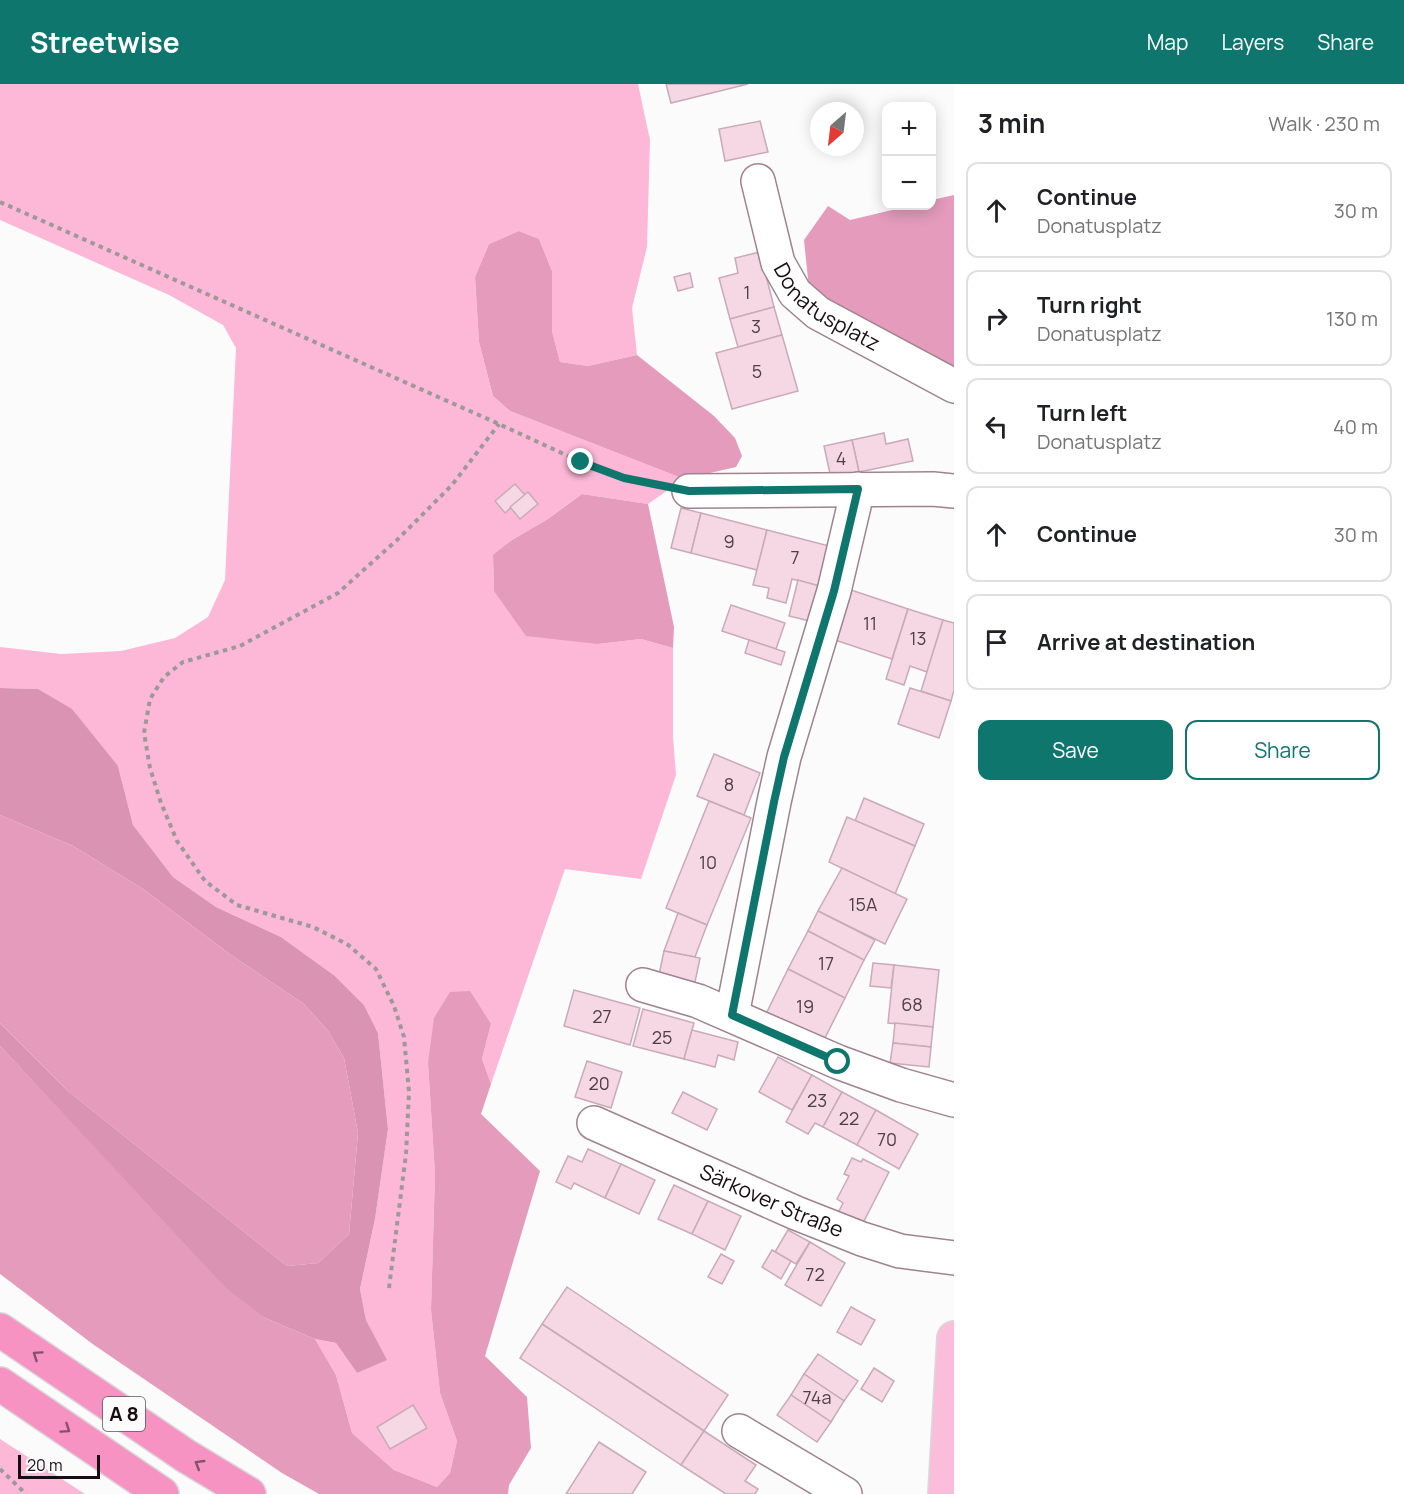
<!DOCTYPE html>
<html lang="en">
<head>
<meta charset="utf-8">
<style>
  body { margin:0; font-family:Manrope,sans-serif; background:#f6f6f6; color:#202124 }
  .controls { position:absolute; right:18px; top:18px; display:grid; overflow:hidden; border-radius:12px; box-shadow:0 3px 15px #0003 }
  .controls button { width:54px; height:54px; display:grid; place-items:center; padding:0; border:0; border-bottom:2px solid #e0e0e0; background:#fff; color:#202124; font:30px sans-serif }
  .compass { position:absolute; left:810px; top:18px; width:54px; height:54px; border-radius:50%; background:#fff; box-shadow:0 3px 15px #0003; rotate:208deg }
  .scale { position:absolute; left:18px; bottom:15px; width:82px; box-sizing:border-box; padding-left:6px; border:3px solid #170d12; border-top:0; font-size:16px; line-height:21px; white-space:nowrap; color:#170d12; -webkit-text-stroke:4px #fbfbfb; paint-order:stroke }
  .stop { position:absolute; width:18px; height:18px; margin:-14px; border:4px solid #0f766e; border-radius:50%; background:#fff }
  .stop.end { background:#0f766e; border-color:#fff; box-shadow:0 2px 6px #0008 }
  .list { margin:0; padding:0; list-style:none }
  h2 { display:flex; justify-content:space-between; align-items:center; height:78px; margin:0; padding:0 24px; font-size:26px }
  h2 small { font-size:20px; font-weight:400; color:#757577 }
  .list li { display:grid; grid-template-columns:39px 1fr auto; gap:18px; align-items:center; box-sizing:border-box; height:96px; margin:0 12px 12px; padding:0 12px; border:2px solid #e0e0e0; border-radius:12px }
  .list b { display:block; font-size:22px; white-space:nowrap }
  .list p { margin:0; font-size:20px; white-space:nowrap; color:#757577 }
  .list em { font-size:20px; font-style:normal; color:#757577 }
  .actions { display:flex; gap:12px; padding:18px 24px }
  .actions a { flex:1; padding:14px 0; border:2px solid #0f766e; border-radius:12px; text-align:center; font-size:21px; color:#0f766e }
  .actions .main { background:#0f766e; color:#fff }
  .icon { flex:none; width:33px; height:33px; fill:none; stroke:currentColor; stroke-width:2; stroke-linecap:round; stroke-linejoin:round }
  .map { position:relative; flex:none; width:954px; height:1410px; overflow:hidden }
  header { display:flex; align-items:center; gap:36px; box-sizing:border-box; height:84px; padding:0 30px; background:#0f766e; color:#fff }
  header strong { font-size:28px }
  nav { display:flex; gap:33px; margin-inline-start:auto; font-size:21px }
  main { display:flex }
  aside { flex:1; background:#fff }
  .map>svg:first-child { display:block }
  .green { fill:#fcb8d6 }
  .forest { fill:#e49bbc }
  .water { fill:#db93b4 }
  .building { fill:#f6d7e4; stroke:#c9abb7; stroke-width:1.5 }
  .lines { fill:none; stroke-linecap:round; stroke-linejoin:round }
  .minor-casing { stroke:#9f838e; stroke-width:36 }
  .major-casing { stroke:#dad8d9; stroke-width:36 }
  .highway-casing { stroke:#dad8d9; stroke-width:36 }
  .path { stroke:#9d999b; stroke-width:4; stroke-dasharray:4.5 4.5; stroke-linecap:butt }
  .minor { stroke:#fff; stroke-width:33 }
  .major { stroke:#fabeda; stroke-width:33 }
  .highway { stroke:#f693c2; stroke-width:33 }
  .oneway { stroke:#86506a }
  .route { stroke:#0f766e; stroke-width:8 }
  .labels { text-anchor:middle; stroke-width:4.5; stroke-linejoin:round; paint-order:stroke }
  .number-label { font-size:18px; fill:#4f4046 }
  .shield { fill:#fbfbfb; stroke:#5b5458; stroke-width:1.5 }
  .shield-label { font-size:20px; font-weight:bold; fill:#170d12 }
  .street-label { font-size:21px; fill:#170d12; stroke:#fbfbfb }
</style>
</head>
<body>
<header>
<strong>Streetwise</strong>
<nav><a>Map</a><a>Layers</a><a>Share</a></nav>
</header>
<main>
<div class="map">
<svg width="954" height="1410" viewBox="0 0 954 1410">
  <rect width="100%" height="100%" fill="#fbfbfb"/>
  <g class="green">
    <path d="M 0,0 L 638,0 L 650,56 L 647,163 L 632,224 L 637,271 L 588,282 L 560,278 L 552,247 L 552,187 L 539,155 L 519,147 L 489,160 L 475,193 L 479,258 L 493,312 L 510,327 L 684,395 L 648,420 L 582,410 L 548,435 L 512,456 L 493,472 L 494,507 L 598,560 L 641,555 L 673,564 L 673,652 L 676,691 L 641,795 L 565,785 L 491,1000 L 482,975 L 491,940 L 428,979 L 435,1090 L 431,1226 L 440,1309 L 457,1357 L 450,1389 L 437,1403 L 394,1386 L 352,1349 L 336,1291 L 315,1255 L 336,1259 L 357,1289 L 386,1276 L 366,1236 L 360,1205 L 375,1135 L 388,1045 L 378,949 L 364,921 L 335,892 L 281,853 L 216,823 L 173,793 L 133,741 L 118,682 L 38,605 L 0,604 L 0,563 L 61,570 L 121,567 L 175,554 L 208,533 L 225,496 L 236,264 L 223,241 L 169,211 L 0,136 Z"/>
    <path d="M 0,1355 L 85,1410 L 0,1410 Z"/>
  </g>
  <g class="forest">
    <path d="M 954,111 L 954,292 L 810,214 L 804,156 L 828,122 L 850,136 L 909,122 L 932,122 L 932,116 Z"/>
    <path d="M 519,147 L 539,155 L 552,187 L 552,247 L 560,278 L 588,282 L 637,271 L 714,332 L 735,354 L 742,372 L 736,383 L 684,395 L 510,327 L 493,312 L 479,258 L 475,193 L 489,160 Z"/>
    <path d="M 582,410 L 648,420 L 674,543 L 673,564 L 641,555 L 598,560 L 526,552 L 494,507 L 493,471 L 512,456 L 548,435 Z"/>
    <path d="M 0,731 L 73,762 L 143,805 L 231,871 L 304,920 L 328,947 L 344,974 L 358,1049 L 349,1150 L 318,1179 L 287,1182 L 68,1007 L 0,939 Z"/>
    <path d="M 470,907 L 491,940 L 482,975 L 491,1000 L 481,1030 L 540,1087 L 485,1272 L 527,1313 L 531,1364 L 509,1401 L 508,1410 L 319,1410 L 282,1389 L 94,1261 L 0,1190 L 0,962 L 160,1132 L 265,1234 L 315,1255 L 336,1291 L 352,1349 L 394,1386 L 437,1403 L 450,1389 L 457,1357 L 440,1309 L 431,1226 L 435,1090 L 428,979 L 434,934 L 450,908 Z"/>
  </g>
  <path class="water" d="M 0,604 L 38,605 L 72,625 L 118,682 L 133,741 L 173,793 L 216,823 L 281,853 L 335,892 L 364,921 L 378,949 L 388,1045 L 375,1135 L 360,1205 L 366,1236 L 387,1276 L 357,1289 L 336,1259 L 315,1255 L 265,1234 L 226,1204 L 0,962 L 0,939 L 68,1007 L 287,1182 L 318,1179 L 349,1150 L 358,1049 L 344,974 L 328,947 L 304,920 L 231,871 L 143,805 L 73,762 L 0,731 Z"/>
  <g class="building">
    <path d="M 666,0 L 748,0 L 671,19 Z"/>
    <path d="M 760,37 L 768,68 L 725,77 L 719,45 Z"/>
    <path d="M 760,168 L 774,223 L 730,235 L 719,194 L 738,189 L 735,174 Z"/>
    <path d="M 690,189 L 693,203 L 678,207 L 674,193 Z"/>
    <path d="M 774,223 L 782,251 L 738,263 L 730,235 Z"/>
    <path d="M 782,251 L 798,307 L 732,325 L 716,269 Z"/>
    <path d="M 884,349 L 886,360 L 908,355 L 913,377 L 859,388 L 852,356 Z"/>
    <path d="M 852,356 L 859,388 L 831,394 L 824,362 Z"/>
    <path d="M 515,400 L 525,411 L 505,429 L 495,417 Z"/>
    <path d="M 528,408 L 538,420 L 520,435 L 510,423 Z"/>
    <path d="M 681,424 L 701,429 L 691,469 L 671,464 Z"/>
    <path d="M 701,429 L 767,446 L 757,486 L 691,469 Z"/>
    <path d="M 767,446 L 833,463 L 823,503 L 792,495 L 786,519 L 767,514 L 769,504 L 753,501 Z"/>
    <path d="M 798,496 L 823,503 L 814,538 L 789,532 Z"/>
    <path d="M 848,505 L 908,525 L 892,575 L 832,555 Z"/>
    <path d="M 731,521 L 785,539 L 776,565 L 722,547 Z"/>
    <path d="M 908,525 L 943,536 L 927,588 L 910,582 L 904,601 L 886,595 Z"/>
    <path d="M 943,536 L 954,539 L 954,606 L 951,617 L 921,607 Z"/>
    <path d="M 749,556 L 785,568 L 781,581 L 745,569 Z"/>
    <path d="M 910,604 L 951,617 L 939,654 L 898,640 Z"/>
    <path d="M 714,670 L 760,689 L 744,731 L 697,712 Z"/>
    <path d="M 864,714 L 924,740 L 915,762 L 855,737 Z"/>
    <path d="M 709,717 L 751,734 L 707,841 L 666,824 Z"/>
    <path d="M 847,733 L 915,762 L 895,810 L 829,778 Z"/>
    <path d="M 842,784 L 907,815 L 885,860 L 818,827 Z"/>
    <path d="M 818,827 L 875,856 L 864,876 L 808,847 Z"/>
    <path d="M 678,829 L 707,841 L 695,873 L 664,867 Z"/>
    <path d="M 808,847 L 864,876 L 845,914 L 788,885 Z"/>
    <path d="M 664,867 L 700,874 L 695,898 L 659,891 Z"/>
    <path d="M 873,879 L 894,881 L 891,904 L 870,902 Z"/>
    <path d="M 894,881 L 939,886 L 933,943 L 888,939 Z"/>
    <path d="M 788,885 L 845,914 L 822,960 L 765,932 Z"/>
    <path d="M 574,906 L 640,924 L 630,961 L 564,942 Z"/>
    <path d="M 643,925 L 694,939 L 684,975 L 633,962 Z"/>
    <path d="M 895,939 L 933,943 L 931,963 L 893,959 Z"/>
    <path d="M 692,946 L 738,958 L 734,976 L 718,971 L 715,983 L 684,975 Z"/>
    <path d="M 893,959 L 931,963 L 929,983 L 890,979 Z"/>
    <path d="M 778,973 L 812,991 L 792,1026 L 759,1008 Z"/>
    <path d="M 587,977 L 622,988 L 611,1024 L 575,1013 Z"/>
    <path d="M 812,991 L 842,1008 L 823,1043 L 815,1039 L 808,1050 L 786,1038 Z"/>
    <path d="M 683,1008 L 717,1025 L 707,1046 L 672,1029 Z"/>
    <path d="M 842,1008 L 876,1026 L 857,1061 L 823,1043 Z"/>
    <path d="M 876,1026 L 918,1050 L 899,1085 L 857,1061 Z"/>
    <path d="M 588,1065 L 621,1080 L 605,1114 L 574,1099 L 571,1105 L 556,1098 L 568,1072 L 582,1078 Z"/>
    <path d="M 852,1074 L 861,1078 L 863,1075 L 889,1088 L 860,1145 L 836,1133 L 843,1119 L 837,1115 L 849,1092 L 844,1090 Z"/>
    <path d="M 621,1080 L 655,1096 L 639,1130 L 605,1114 Z"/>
    <path d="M 674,1101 L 708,1117 L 692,1150 L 658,1135 Z"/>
    <path d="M 708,1117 L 741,1132 L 725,1166 L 692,1150 Z"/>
    <path d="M 788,1146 L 810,1158 L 796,1180 L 775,1168 Z"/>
    <path d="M 810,1158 L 845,1179 L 821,1222 L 785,1201 Z"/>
    <path d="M 772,1166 L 791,1177 L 781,1195 L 762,1183 Z"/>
    <path d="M 721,1170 L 734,1177 L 722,1200 L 708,1193 Z"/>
    <path d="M 567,1203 L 728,1311 L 704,1347 L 542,1240 Z"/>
    <path d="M 851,1223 L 875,1236 L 861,1261 L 837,1248 Z"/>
    <path d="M 542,1240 L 704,1347 L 681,1381 L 520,1274 Z"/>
    <path d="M 818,1270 L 858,1297 L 844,1317 L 804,1290 Z"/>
    <path d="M 874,1284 L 894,1297 L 882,1318 L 861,1305 Z"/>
    <path d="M 804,1290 L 844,1317 L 831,1338 L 791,1311 Z"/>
    <path d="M 791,1311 L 831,1338 L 817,1358 L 777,1331 Z"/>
    <path d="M 413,1321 L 427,1344 L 390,1365 L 377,1343 Z"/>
    <path d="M 704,1347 L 756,1381 L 745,1397 L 758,1405 L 755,1410 L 726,1410 L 681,1381 Z"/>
    <path d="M 599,1358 L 646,1388 L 632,1410 L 566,1410 Z"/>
  </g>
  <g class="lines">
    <g class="minor-casing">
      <g id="minor">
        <path id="s1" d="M 758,97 L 778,179 L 795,209 L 818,229 L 954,302"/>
        <path d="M 689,407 L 933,405 L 954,407"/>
        <path d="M 643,901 L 698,917 L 838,978 L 901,1001 L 954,1016"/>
        <path d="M 732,931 L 774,718 L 784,673 L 834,507 L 858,405"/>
        <path id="s2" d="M 594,1039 L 796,1129 L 862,1155 L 900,1167 L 954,1174"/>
        <path d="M 739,1347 L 845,1410"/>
      </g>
    </g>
    <g class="major-casing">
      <path id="major" d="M 945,1410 L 954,1254"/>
    </g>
    <g class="highway-casing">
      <g id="highway">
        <path d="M 0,1246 L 186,1372 L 249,1410"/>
        <path d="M 0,1300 L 162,1410"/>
      </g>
    </g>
    <g class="path">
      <path d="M 0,118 L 499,340 L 581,378 L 624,394 L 662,401"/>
      <path d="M 389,1204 L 406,1070 L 409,1008 L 404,953 L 394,922 L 376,885 L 347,860 L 313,843 L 237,821 L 205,797 L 177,757 L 161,719 L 150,684 L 144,649 L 150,615 L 164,593 L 183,578 L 240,562 L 338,509 L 396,457 L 452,401 L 499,340"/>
      <path d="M 0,1385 L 26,1410"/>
    </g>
    <use href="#minor" class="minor"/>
    <use href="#major" class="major"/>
    <use href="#highway" class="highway"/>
  </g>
  <defs><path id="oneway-chevron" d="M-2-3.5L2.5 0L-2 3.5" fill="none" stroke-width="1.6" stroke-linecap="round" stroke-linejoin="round" transform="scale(1.5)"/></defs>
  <g class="oneway">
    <use href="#oneway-chevron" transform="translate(37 1271) rotate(-146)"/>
    <use href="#oneway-chevron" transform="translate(66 1345) rotate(34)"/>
    <use href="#oneway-chevron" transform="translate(199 1380) rotate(-149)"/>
  </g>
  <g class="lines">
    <path class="route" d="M 581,378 L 624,394 L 689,407 L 858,405 L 834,507 L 784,673 L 774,718 L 732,931 L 838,978"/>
  </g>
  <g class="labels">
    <g class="number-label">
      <text x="747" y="215">1</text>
      <text x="756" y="249">3</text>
      <text x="757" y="294">5</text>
      <text x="841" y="381">4</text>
      <text x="729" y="464">9</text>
      <text x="795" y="480">7</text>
      <text x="870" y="546">11</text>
      <text x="918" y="561">13</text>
      <text x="729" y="707">8</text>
      <text x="708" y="785">10</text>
      <text x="863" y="827">15A</text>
      <text x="826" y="886">17</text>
      <text x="912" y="927">68</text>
      <text x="805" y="929">19</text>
      <text x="602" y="939">27</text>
      <text x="662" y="960">25</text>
      <text x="599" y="1006">20</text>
      <text x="817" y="1023">23</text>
      <text x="849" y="1041">22</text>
      <text x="887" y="1062">70</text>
      <text x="815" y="1197">72</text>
      <text x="817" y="1320">74a</text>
    </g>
    <rect class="shield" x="103" y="1313" width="42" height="34" rx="4.5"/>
    <g class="shield-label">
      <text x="124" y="1337">A 8</text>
    </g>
    <g class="street-label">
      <text dy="7" stroke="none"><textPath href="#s1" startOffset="152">Donatusplatz</textPath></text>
      <text dy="7" stroke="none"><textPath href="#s2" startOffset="194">Särkover Straße</textPath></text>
    </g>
  </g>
</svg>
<div class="controls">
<button>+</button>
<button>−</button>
</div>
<svg class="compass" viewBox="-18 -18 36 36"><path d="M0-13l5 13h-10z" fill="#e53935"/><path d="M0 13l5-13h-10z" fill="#757577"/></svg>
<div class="scale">20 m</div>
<div class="stop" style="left:838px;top:978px"></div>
<div class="stop end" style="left:581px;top:378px"></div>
</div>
<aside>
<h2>3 min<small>Walk · 230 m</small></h2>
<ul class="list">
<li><svg class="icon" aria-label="ahead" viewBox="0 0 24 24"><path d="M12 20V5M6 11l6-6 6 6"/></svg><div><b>Continue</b><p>Donatusplatz</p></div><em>30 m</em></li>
<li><svg class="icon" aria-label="right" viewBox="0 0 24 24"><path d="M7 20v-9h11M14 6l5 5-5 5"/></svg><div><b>Turn right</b><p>Donatusplatz</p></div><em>130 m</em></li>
<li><svg class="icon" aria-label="left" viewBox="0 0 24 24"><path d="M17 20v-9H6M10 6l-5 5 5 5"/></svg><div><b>Turn left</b><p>Donatusplatz</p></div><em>40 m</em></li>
<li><svg class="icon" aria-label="ahead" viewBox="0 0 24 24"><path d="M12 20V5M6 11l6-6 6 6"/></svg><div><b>Continue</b></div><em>30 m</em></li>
<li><svg class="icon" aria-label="arrive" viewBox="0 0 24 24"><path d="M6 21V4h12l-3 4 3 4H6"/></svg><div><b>Arrive at destination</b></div></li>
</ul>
<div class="actions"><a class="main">Save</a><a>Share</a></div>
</aside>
</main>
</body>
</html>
